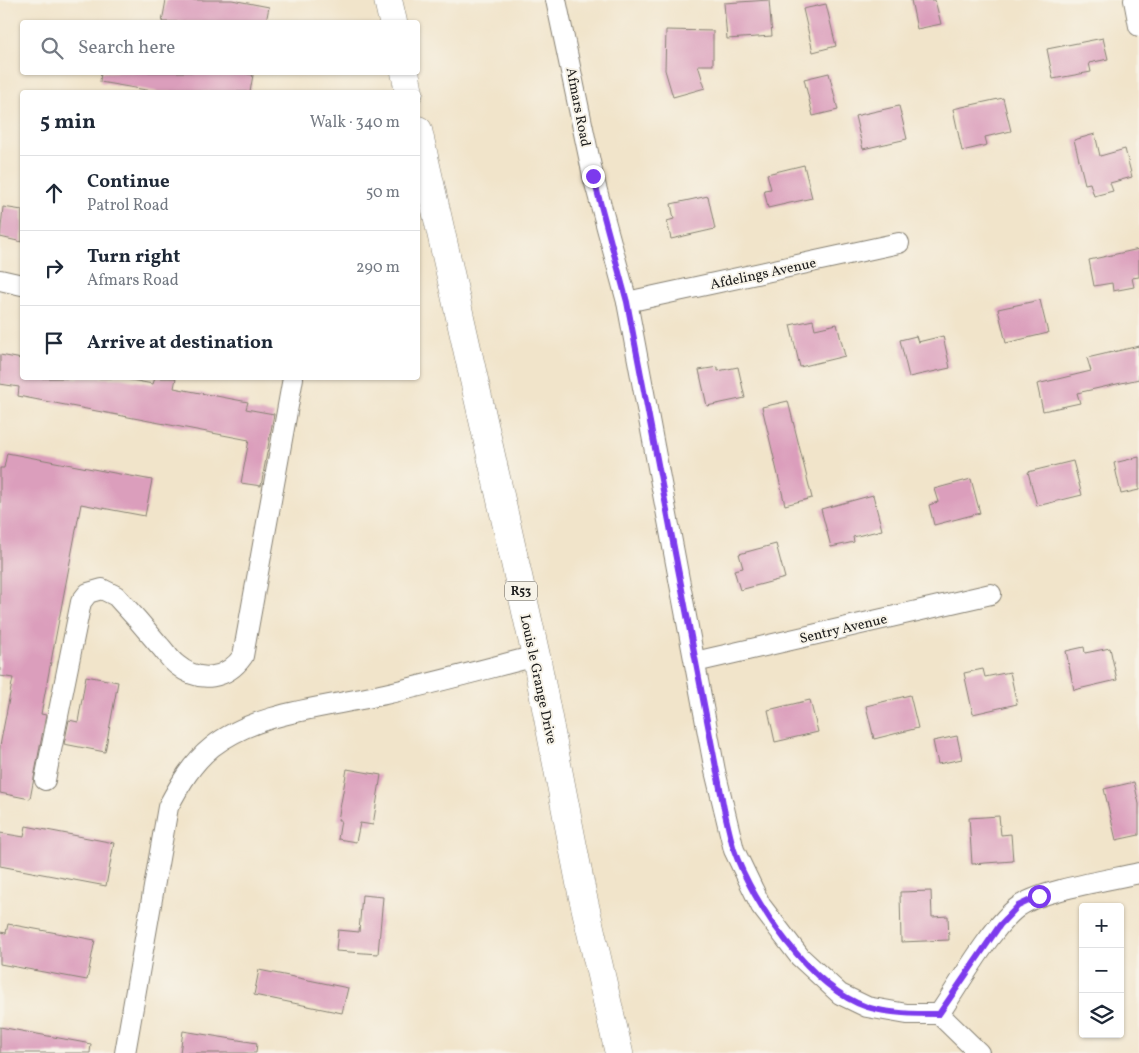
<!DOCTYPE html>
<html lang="en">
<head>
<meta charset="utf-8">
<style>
  body { margin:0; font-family:Vollkorn,serif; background:#f6f6f7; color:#1f2937 }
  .controls { position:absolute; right:15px; bottom:15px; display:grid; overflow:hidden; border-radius:5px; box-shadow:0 1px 4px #0004 }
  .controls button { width:45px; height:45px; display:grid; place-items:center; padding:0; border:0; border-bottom:1px solid #e0e1e3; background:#fff; color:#1f2937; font:25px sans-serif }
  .stop { position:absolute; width:15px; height:15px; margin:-11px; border:4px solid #7c3aed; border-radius:50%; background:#fff }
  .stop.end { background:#7c3aed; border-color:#fff; box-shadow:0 1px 5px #0008 }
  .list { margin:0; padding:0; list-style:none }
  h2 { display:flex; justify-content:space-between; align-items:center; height:65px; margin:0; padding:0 20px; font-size:21px }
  h2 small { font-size:16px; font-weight:400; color:#747a83 }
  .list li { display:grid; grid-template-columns:32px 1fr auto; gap:15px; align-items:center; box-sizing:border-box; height:75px; padding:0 20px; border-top:1px solid #e0e1e3 }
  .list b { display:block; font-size:19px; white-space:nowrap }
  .list p { margin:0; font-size:16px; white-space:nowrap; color:#747a83 }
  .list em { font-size:16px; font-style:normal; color:#747a83 }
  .icon { flex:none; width:28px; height:28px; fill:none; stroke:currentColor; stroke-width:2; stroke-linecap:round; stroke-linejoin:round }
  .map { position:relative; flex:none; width:1139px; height:1053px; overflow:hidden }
  .search { position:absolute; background:#fff; box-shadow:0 1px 4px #0004; left:20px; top:20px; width:400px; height:55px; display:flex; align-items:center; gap:12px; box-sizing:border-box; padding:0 18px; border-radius:5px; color:#747a83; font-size:19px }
  .panel { position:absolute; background:#fff; box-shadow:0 1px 4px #0004; left:20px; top:90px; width:400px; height:290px; border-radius:5px }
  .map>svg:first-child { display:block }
  .building { fill:#db9ebc }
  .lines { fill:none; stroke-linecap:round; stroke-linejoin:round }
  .street-casing { stroke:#868073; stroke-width:22 }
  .primary-casing { stroke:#868073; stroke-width:29 }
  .street { stroke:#fff; stroke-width:20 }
  .primary { stroke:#fff; stroke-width:28 }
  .route { stroke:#7c3aed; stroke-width:6 }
  .labels { text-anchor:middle; stroke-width:4; stroke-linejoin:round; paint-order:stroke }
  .shield { fill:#f7f3e8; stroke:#5e5c59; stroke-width:1 }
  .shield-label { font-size:12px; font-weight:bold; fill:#1c1c1c }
  .street-label { font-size:14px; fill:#1c1c1c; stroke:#f7f3e8 }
</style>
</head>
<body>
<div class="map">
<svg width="1139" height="1053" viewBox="0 0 1139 1053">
  <rect width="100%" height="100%" fill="#f7f3e8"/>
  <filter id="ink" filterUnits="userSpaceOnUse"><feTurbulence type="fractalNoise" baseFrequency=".02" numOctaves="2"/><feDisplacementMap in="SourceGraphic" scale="10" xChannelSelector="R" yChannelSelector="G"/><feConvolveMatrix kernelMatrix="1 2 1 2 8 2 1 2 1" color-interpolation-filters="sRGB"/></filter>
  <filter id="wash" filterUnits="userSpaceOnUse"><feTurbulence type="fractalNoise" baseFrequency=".0096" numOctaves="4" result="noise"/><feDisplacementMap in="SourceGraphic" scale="20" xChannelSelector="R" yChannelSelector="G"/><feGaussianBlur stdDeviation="1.12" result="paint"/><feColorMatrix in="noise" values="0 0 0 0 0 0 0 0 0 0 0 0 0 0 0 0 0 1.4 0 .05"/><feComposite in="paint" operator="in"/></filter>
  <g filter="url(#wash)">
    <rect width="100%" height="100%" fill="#f1e4ca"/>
    <g id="blocks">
      <g class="building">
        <path d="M 166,0 L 232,0 L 269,7 L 266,22 L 162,22 Z"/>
        <path d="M 769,0 L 772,36 L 727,39 L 724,3 Z"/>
        <path d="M 911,0 L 935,0 L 941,24 L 917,29 Z"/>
        <path d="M 826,4 L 836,46 L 813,52 L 803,9 Z"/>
        <path d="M 666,30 L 713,31 L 713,65 L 698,65 L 705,88 L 673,97 L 665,70 Z"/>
        <path d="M 1103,38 L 1108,59 L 1089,63 L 1091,72 L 1053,79 L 1047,49 Z"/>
        <path d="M 101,72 L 238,72 L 253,75 L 250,92 L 158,92 L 100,82 Z"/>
        <path d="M 829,73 L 838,110 L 813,116 L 804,79 Z"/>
        <path d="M 1003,98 L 1011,131 L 985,137 L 987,145 L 962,151 L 953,109 Z"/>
        <path d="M 899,106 L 907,139 L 863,149 L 855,116 Z"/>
        <path d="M 1095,134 L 1100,156 L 1125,149 L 1132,177 L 1110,183 L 1113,191 L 1094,196 L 1090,183 L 1085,184 L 1074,140 Z"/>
        <path d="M 804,165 L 812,198 L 768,208 L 764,190 L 771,189 L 767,174 Z"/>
        <path d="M 708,196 L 715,229 L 671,239 L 667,221 L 674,219 L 671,204 Z"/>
        <path d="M 3,207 L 22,210 L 22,242 L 0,237 Z"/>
        <path d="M 1139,249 L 1139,277 L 1132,278 L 1134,287 L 1113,291 L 1112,283 L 1094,286 L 1089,260 Z"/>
        <path d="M 1040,300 L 1048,333 L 1006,343 L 998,309 Z"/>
        <path d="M 813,320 L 815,329 L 837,324 L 845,356 L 800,367 L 790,325 Z"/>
        <path d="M 916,336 L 918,342 L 943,336 L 950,368 L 909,377 L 900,340 Z"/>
        <path d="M 1139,346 L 1139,379 L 1077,393 L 1080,403 L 1043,411 L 1037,384 L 1091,371 L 1087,358 Z"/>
        <path d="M 0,355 L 22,359 L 22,378 L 120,378 L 153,384 L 155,378 L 176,378 L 174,388 L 248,402 L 246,409 L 274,414 L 261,486 L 241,483 L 249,440 L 18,396 L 19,387 L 0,384 Z"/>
        <path d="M 718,367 L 718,371 L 738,367 L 745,398 L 707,406 L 699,370 Z"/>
        <path d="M 788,401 L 812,498 L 785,505 L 762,407 Z"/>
        <path d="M 7,453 L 152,480 L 145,516 L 81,504 L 41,714 L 46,715 L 30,799 L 0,793 L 0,746 L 13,678 L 0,676 L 0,468 L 4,468 Z"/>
        <path d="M 1139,457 L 1139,490 L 1121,494 L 1114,463 Z"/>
        <path d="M 1073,461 L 1082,495 L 1037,506 L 1028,472 Z"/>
        <path d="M 971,479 L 980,513 L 934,525 L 929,505 L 938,502 L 934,489 Z"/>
        <path d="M 873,495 L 882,530 L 853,537 L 854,542 L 831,547 L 821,509 Z"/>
        <path d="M 776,544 L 785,578 L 740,590 L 734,570 L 743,568 L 739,554 Z"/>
        <path d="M 1084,647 L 1085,653 L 1110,648 L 1117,680 L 1074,690 L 1066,651 Z"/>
        <path d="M 983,669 L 985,677 L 1010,672 L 1017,704 L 973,714 L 964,673 Z"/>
        <path d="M 86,676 L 118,682 L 105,752 L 64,744 L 69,720 L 78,722 Z"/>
        <path d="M 910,695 L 918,728 L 874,739 L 866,706 Z"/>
        <path d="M 810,700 L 818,732 L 775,742 L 768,710 Z"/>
        <path d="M 957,736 L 962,759 L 938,764 L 933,741 Z"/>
        <path d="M 347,769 L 381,775 L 373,825 L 360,823 L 356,842 L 338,839 L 341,820 L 338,820 Z"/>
        <path d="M 1134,782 L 1139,804 L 1139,835 L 1116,840 L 1104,789 Z"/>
        <path d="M 999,816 L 1001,835 L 1011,834 L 1013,861 L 972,864 L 969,818 Z"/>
        <path d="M 26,826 L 114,843 L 106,886 L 0,866 L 0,833 L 24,837 Z"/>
        <path d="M 931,891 L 932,917 L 948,916 L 949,940 L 901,942 L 900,892 Z"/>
        <path d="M 362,895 L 383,897 L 378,954 L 336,951 L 338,930 L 359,932 Z"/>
        <path d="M 8,924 L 95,940 L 87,980 L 0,964 L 0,932 L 6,933 Z"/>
        <path d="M 259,970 L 348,988 L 342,1013 L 254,995 Z"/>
        <path d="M 0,1027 L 91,1044 L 90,1053 L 0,1053 Z"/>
        <path d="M 183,1031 L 257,1043 L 256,1053 L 180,1053 Z"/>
      </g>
    </g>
  </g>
  <g filter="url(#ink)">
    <use href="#blocks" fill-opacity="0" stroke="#868073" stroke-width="1"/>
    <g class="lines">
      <g class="street-casing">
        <g id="street">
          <path d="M 556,0 L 593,176 L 627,302 L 715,771 L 734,850 L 761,906 L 800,957 L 840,994 L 867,1007 L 907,1014 L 939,1014 L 979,1053"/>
          <path d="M 1134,0 L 1139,26"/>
          <path d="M 0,280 L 22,285"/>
          <path d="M 627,302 L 899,243"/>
          <path d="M 695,662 L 991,594"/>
          <path d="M 45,780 L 81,602 L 88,593 L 102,589 L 116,596 C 131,612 145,628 159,645 C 165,651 170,660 177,665 C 200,684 227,679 243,656 L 293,378"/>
          <path d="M 939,1014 C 959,985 992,926 1018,907 C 1041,890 1109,880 1139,873"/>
          <path d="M 125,1053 L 168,807 C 180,784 192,763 212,747 C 257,711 331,707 385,694 C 435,683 485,669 536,656"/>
        </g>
      </g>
      <g class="primary-casing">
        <g id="primary">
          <path d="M 388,0 L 393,22"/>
          <path d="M 405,72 L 409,92"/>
          <path d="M 418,130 L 536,656 L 582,893 L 619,1053"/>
        </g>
      </g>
      <use href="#street" class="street"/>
      <use href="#primary" class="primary"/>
    </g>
  </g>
  <g class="lines" filter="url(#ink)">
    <path class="route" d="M 593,176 L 627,302 L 724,809 C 727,822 730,836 734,850 C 753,904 811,988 867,1007 C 890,1014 915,1014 939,1014 L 1000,925 L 1018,906 L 1039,896"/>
  </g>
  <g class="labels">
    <rect class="shield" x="505" y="581.5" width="32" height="19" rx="4"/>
    <g class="shield-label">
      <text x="521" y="595">R53</text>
    </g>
    <g class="street-label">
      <text transform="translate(579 107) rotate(79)" y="5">Afmars Road</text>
      <text transform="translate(763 273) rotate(-12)" y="5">Afdelings Avenue</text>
      <text transform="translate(843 628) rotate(-13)" y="5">Sentry Avenue</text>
      <text transform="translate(539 679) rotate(78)" y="5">Louis le Grange Drive</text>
    </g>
  </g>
</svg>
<div class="controls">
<button>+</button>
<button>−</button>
<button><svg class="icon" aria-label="layers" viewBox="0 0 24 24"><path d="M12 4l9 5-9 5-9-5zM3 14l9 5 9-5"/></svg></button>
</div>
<div class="stop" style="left:1039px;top:896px"></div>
<div class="stop end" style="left:593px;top:176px"></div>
<div class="search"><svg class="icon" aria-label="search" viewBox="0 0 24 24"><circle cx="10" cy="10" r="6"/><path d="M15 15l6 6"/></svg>Search here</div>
<section class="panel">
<h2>5 min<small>Walk · 340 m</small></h2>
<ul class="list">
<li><svg class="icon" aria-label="ahead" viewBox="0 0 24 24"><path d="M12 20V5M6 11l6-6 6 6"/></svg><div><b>Continue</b><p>Patrol Road</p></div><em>50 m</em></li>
<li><svg class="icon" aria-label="right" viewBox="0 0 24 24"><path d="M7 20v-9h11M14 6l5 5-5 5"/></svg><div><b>Turn right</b><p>Afmars Road</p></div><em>290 m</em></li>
<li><svg class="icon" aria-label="arrive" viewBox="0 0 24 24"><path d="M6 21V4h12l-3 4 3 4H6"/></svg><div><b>Arrive at destination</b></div></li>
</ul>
</section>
</div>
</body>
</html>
